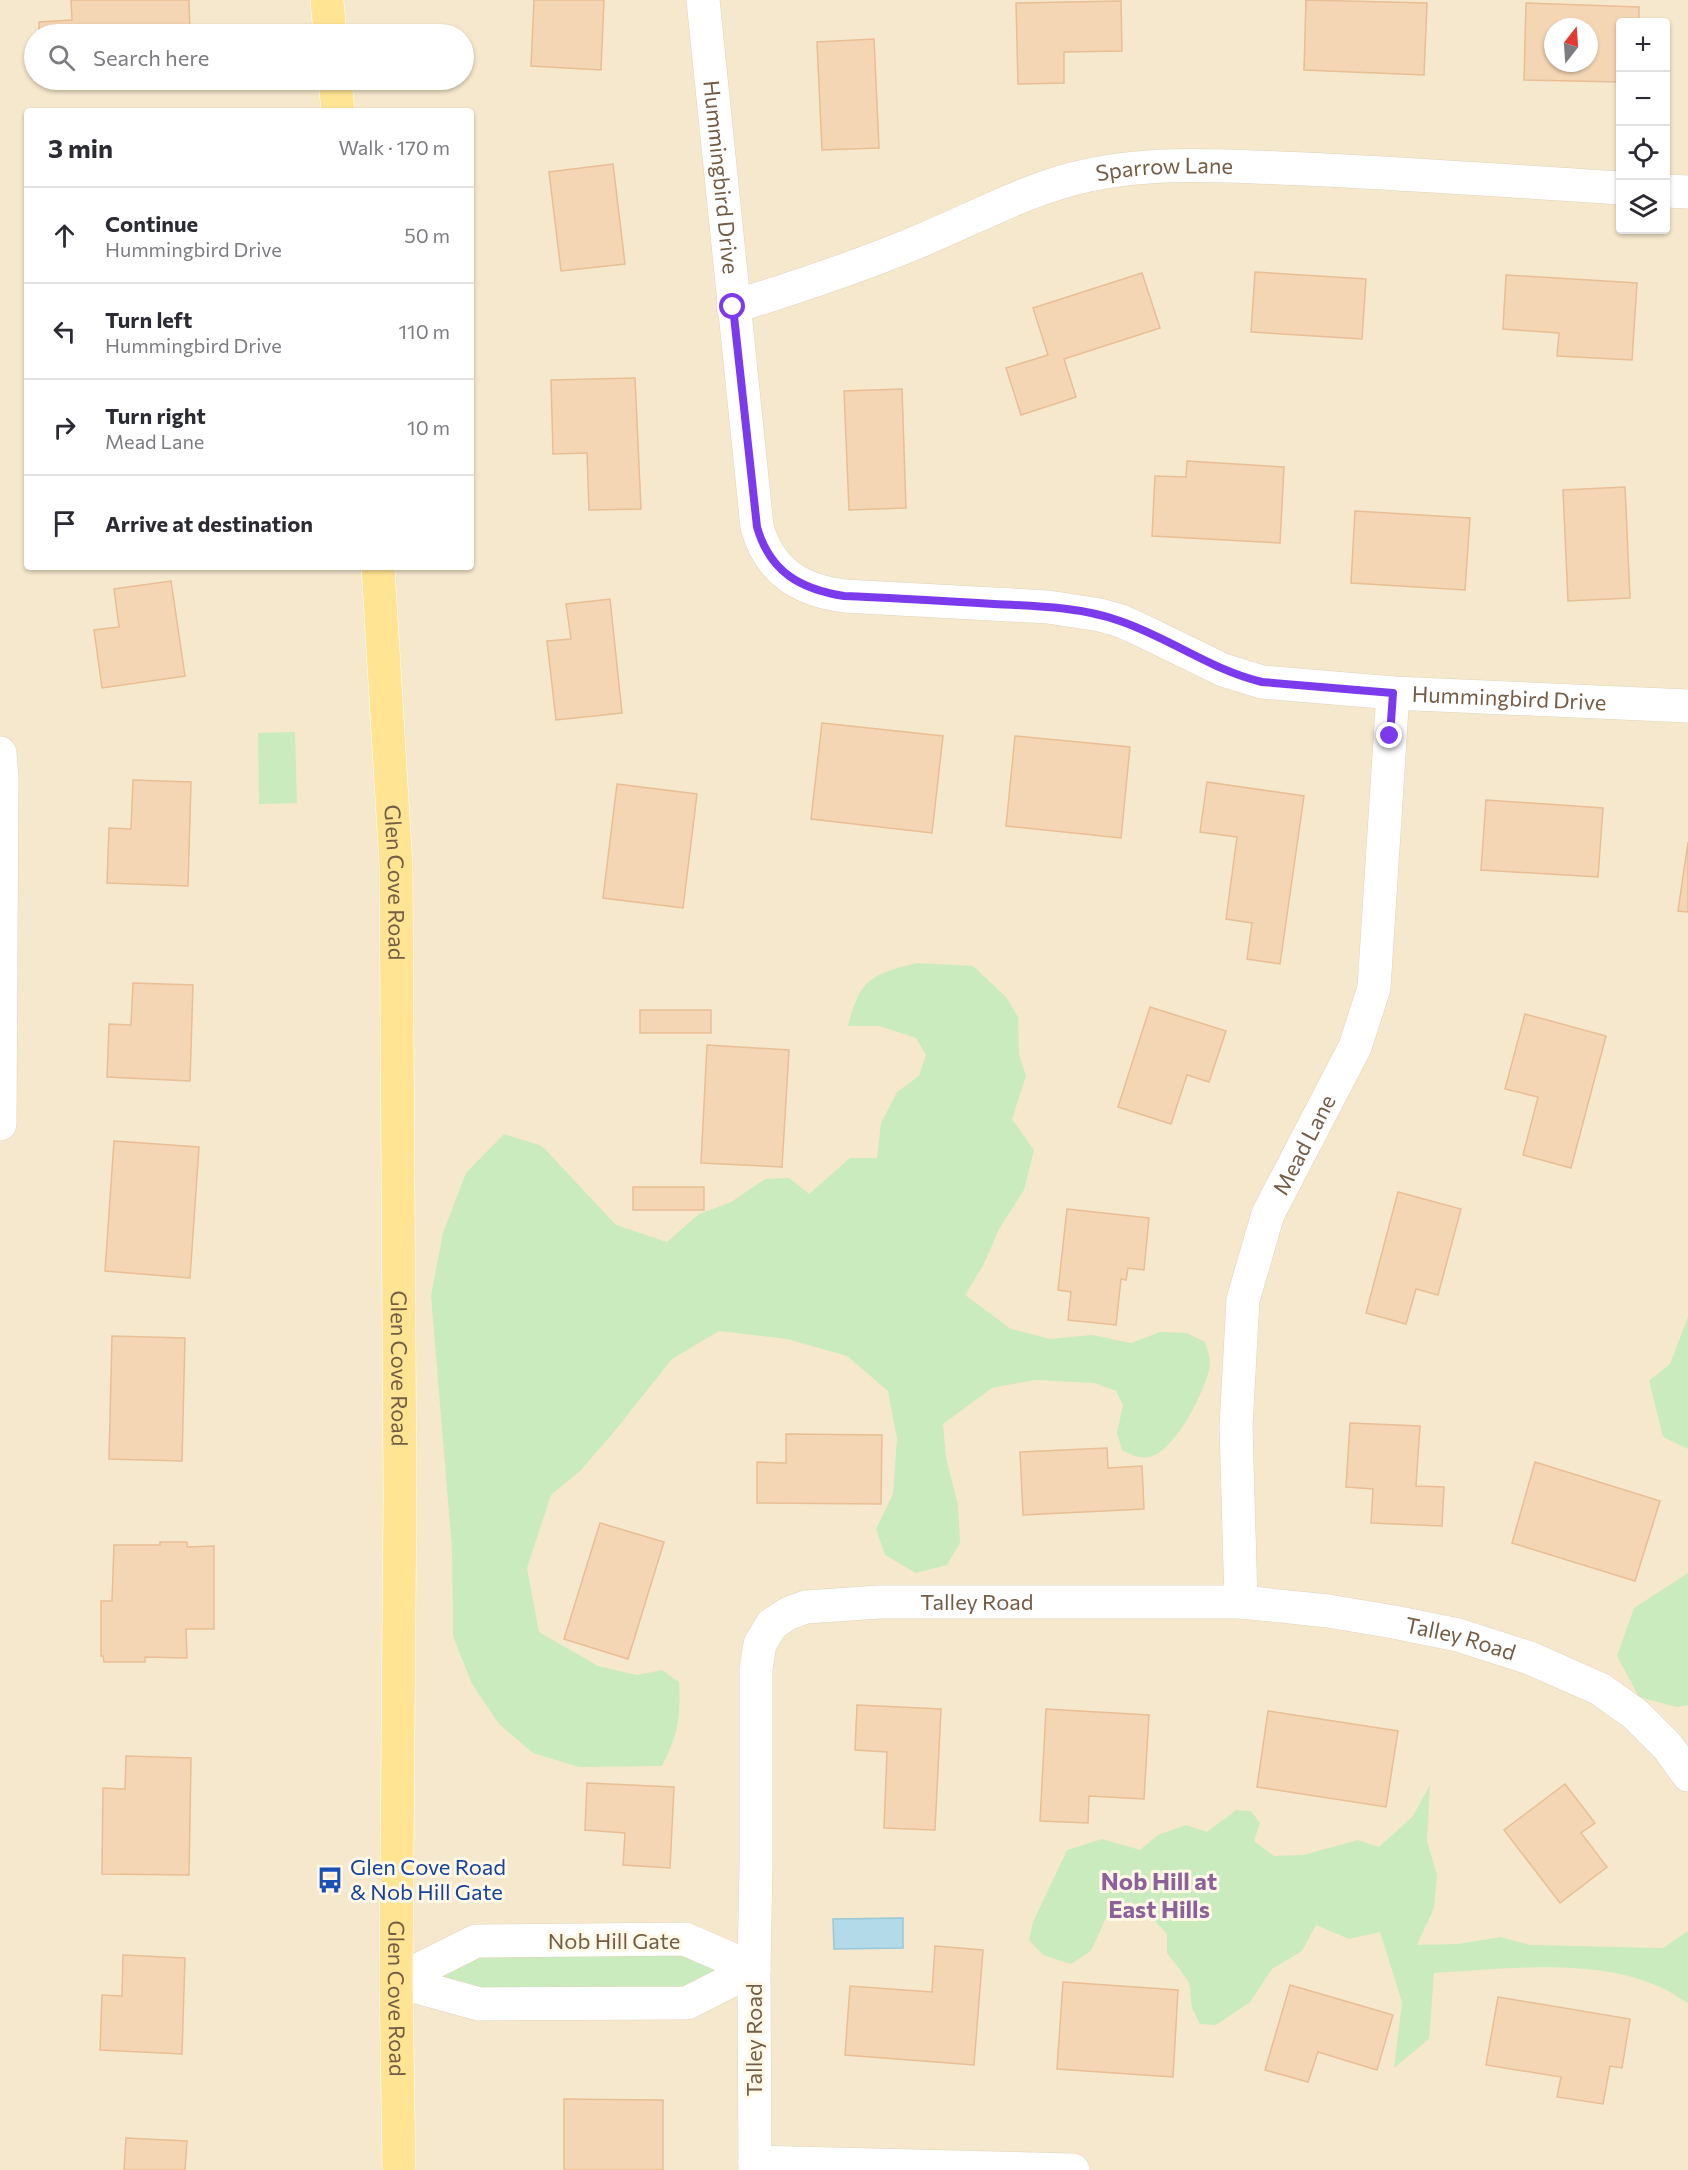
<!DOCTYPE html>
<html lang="en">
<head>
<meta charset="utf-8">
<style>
  body { margin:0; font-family:Commissioner,sans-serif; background:#f2f2f3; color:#2b2b33 }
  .controls { position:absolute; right:18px; top:18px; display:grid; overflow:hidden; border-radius:6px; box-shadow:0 2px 4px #0004 }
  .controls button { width:54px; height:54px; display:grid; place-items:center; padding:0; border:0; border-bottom:2px solid #e1e1e2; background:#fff; color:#2b2b33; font:30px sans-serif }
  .compass { position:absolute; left:1544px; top:18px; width:54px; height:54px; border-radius:50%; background:#fff; box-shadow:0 2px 4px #0004; rotate:17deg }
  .stop { position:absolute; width:18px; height:18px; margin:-14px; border:4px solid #7c3aed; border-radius:50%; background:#fff }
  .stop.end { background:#7c3aed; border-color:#fff; box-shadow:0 2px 6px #0008 }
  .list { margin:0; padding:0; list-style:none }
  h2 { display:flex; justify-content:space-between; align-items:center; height:78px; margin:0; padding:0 24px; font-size:26px }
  h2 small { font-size:20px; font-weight:400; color:#7c7c81 }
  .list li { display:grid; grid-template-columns:39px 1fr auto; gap:18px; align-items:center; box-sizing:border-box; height:96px; padding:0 24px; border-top:2px solid #e1e1e2 }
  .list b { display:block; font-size:22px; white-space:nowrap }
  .list p { margin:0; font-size:20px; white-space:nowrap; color:#7c7c81 }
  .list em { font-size:20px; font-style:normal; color:#7c7c81 }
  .icon { flex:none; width:33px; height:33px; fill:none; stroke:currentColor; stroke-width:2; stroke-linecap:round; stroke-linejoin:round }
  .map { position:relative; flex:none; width:1688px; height:2170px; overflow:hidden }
  .search { position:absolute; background:#fff; box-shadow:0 2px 4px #0004; left:24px; top:24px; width:450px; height:66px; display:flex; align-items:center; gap:15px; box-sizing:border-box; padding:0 21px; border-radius:33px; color:#7c7c81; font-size:22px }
  .panel { position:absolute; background:#fff; box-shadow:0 2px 4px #0004; left:24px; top:108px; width:450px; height:462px; border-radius:6px }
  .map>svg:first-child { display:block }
  .residential { fill:#f6e8cd; fill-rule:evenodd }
  .green { fill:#caebbd }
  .water { fill:#b2dae8; stroke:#98c8da; stroke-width:1.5 }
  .building { fill:#f5d6b4; stroke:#e8be94; stroke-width:1.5; fill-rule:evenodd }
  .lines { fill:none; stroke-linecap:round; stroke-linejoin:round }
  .minor-casing { stroke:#e2d2ba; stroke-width:34 }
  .major-casing { stroke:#fff; stroke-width:34 }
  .minor { stroke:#fff; stroke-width:33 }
  .major { stroke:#ffe494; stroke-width:33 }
  .route { stroke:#7c3aed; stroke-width:8 }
  .labels { text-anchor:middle; stroke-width:6; stroke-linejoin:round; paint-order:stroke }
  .street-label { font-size:22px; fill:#755c45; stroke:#fff8e6 }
  .transit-label { font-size:22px; fill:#164399; stroke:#fff8e6; text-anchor:start }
  .neighbourhood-label { font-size:24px; font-weight:bold; fill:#8c6099; stroke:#fff8e6 }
</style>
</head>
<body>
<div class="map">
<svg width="1688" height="2170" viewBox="0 0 1688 2170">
  <rect width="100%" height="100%" fill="#fef5de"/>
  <path class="residential" d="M 0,0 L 1688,0 L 1688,2170 L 0,2170 ZM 1620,22 L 1666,22 L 1666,230 L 1620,230 ZM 1553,27 L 1589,27 L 1589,63 L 1553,63 ZM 34,34 L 464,34 L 464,80 L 34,80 ZM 27,111 L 471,111 L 471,567 L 27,567 Z"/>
  <g class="green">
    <path d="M 295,732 L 297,803 L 259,804 L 258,733 Z"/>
    <path d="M 917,963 L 973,966 L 1006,997 L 1018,1017 L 1019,1054 L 1026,1076 L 1012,1119 L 1034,1150 L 1024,1190 L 999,1229 L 984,1264 L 965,1295 L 1011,1329 L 1050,1339 L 1092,1335 L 1131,1343 L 1160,1332 L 1187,1333 L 1205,1342 C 1207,1349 1211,1358 1210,1365 C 1206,1390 1175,1452 1149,1457 C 1139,1459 1131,1455 1122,1450 L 1117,1433 L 1123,1405 L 1116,1391 L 1094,1383 L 1034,1380 L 992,1388 L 943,1424 L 946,1458 L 958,1505 L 960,1543 L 947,1565 L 916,1573 L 885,1555 L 876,1529 L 893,1494 L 897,1439 L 888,1391 L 847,1356 L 787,1339 L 719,1331 L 672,1359 L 613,1433 L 580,1471 L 551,1495 L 527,1568 L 539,1632 L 598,1666 L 637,1675 L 662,1670 L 679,1682 C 681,1717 678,1735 662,1766 L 579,1767 L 533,1753 L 499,1724 L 472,1684 L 453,1636 L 452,1550 L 431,1296 L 443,1233 L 466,1173 L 504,1134 L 542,1146 L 616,1225 L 667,1242 L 699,1214 L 731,1202 L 765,1179 L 789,1178 L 809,1194 L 850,1158 L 877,1158 L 881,1123 L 897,1092 L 919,1076 L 926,1055 L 916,1038 L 879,1026 L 848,1026 C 860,978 872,974 917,963 Z"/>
    <path d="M 1688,1317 L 1688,1449 L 1663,1437 L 1649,1381 L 1670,1364 Z"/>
    <path d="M 1688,1573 L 1688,1705 L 1677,1707 L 1639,1697 L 1617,1656 L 1634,1608 Z"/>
    <path d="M 1430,1785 L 1427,1841 L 1437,1875 L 1434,1908 L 1417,1945 L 1458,1944 L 1501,1937 L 1530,1945 L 1663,1948 L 1688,1931 L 1688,2003 C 1679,1998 1670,1991 1660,1987 C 1594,1957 1504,1969 1434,1973 L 1429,2039 L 1394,2068 L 1402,2002 L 1380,1932 L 1349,1939 L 1316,1925 L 1302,1951 L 1272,1969 L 1250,2002 L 1216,2025 L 1200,2024 L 1192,2008 L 1189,1982 L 1167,1953 L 1167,1934 L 1154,1920 L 1131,1902 L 1114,1905 L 1105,1920 L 1091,1951 L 1071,1964 L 1043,1955 L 1029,1940 L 1033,1922 L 1067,1850 L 1102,1839 L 1140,1850 L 1158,1835 L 1186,1825 L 1207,1832 L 1236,1810 L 1251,1811 L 1260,1823 L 1254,1841 L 1274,1856 L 1303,1855 L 1358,1840 L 1379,1847 L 1413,1816 Z"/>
    <path d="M 685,1939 L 754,1969 L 687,2003 L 396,1981 L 476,1941 Z"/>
  </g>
  <path class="water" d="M 903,1918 L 903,1948 L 834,1949 L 833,1919 Z"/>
  <g class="building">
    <path d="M 71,0 L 189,0 L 190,34 L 39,34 L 39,22 L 72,20 Z"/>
    <path d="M 534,0 L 604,0 L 601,70 L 531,66 Z"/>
    <path d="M 1306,0 L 1427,3 L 1424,75 L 1304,70 Z"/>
    <path d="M 1121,1 L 1122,51 L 1064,52 L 1064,83 L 1018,84 L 1016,3 Z"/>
    <path d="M 1526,3 L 1639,7 L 1639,22 L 1620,22 L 1620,82 L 1524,80 ZM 1553,27 L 1589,27 L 1589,63 L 1553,63 Z"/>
    <path d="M 874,39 L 879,148 L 822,150 L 817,42 Z"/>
    <path d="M 613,164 L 625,264 L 561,271 L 549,172 Z"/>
    <path d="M 1255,272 L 1366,279 L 1362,339 L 1251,332 Z"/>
    <path d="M 1142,273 L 1160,328 L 1064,359 L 1076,397 L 1021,415 L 1006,368 L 1048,355 L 1033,308 Z"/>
    <path d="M 1506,275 L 1637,283 L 1632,360 L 1557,356 L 1559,333 L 1503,329 Z"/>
    <path d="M 635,378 L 641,509 L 589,510 L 587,453 L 553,454 L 551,380 Z"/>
    <path d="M 902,389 L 906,508 L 849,510 L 844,391 Z"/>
    <path d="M 1187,461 L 1284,467 L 1280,543 L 1152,536 L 1155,476 L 1186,477 Z"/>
    <path d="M 1625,487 L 1630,598 L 1568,601 L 1563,490 Z"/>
    <path d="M 1355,511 L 1470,518 L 1465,590 L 1351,583 Z"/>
    <path d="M 171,581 L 185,676 L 102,688 L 94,630 L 119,627 L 114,589 Z"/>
    <path d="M 610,599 L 622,713 L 556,720 L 547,641 L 571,639 L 566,604 Z"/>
    <path d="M 822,723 L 943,736 L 932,833 L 811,819 Z"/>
    <path d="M 1015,736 L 1130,747 L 1121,838 L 1006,826 Z"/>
    <path d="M 133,780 L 191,782 L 188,886 L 107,883 L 109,828 L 131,829 Z"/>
    <path d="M 1207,782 L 1304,796 L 1280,964 L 1247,959 L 1252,923 L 1226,919 L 1237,837 L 1200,832 Z"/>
    <path d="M 617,784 L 697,794 L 683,908 L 603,898 Z"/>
    <path d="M 1486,800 L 1603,808 L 1598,877 L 1481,870 Z"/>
    <path d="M 1688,842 L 1688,912 L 1678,911 Z"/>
    <path d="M 133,983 L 193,985 L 190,1081 L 107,1077 L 109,1024 L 131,1025 Z"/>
    <path d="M 1150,1007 L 1226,1031 L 1209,1082 L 1187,1075 L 1171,1124 L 1118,1107 Z"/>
    <rect x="640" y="1010" width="71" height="23"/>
    <path d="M 1525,1014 L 1606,1036 L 1571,1168 L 1523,1155 L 1538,1097 L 1505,1089 Z"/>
    <path d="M 707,1045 L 789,1050 L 782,1167 L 701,1163 Z"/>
    <path d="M 114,1141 L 199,1147 L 190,1278 L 105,1271 Z"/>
    <rect x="633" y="1187" width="71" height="23"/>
    <path d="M 1398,1192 L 1461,1209 L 1438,1295 L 1416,1289 L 1406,1324 L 1366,1313 Z"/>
    <path d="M 1067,1209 L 1149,1218 L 1144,1270 L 1128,1268 L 1126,1280 L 1121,1279 L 1116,1325 L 1068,1320 L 1071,1292 L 1058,1290 Z"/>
    <path d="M 112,1336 L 185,1338 L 182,1461 L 109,1459 Z"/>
    <path d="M 1350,1423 L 1420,1426 L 1416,1486 L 1444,1487 L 1442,1526 L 1371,1523 L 1373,1489 L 1346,1487 Z"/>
    <path d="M 786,1434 L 882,1435 L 881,1504 L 757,1503 L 757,1462 L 786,1463 Z"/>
    <path d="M 1107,1448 L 1108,1468 L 1142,1466 L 1144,1509 L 1023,1515 L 1020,1452 Z"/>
    <path d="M 1535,1462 L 1660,1501 L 1635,1581 L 1512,1543 Z"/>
    <path d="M 600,1523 L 664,1542 L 628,1659 L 564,1639 Z"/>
    <path d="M 160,1542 L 187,1542 L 187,1547 L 214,1546 L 214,1629 L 186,1629 L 187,1658 L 145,1657 L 145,1662 L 104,1662 L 103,1656 L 101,1656 L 101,1601 L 112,1601 L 114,1545 L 160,1545 Z"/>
    <path d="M 857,1705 L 941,1709 L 935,1830 L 884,1828 L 887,1752 L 855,1750 Z"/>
    <path d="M 1046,1709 L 1149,1715 L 1144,1799 L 1089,1796 L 1088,1823 L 1040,1821 Z"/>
    <path d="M 1268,1711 L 1398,1731 L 1386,1807 L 1257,1787 Z"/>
    <path d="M 126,1756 L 191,1758 L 189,1875 L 102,1874 L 103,1788 L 125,1789 Z"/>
    <path d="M 587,1783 L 674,1787 L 670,1868 L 623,1865 L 625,1833 L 585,1830 Z"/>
    <path d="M 1565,1784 L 1595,1823 L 1581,1833 L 1607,1867 L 1560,1903 L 1504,1830 Z"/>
    <path d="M 935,1946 L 983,1950 L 974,2065 L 845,2055 L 850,1986 L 932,1992 Z"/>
    <path d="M 123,1955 L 185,1958 L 182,2054 L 100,2050 L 102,1995 L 122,1996 Z"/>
    <path d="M 1063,1982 L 1178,1990 L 1173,2077 L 1057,2069 Z"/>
    <path d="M 1290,1985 L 1393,2015 L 1377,2070 L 1318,2052 L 1308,2082 L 1265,2070 Z"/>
    <path d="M 1498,1997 L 1630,2019 L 1622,2068 L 1610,2066 L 1603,2104 L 1557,2097 L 1561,2077 L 1486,2065 Z"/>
    <path d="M 564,2099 L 663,2100 L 663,2170 L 564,2170 Z"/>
    <path d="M 126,2138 L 187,2141 L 185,2170 L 124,2170 Z"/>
  </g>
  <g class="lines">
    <g class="minor-casing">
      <g id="minor">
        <path id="s1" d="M 703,0 L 757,527 C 770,572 800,590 844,596 L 1048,607 L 1100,615 L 1121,621 L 1141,630 L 1223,670 L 1262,682 L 1393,693 L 1688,706"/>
        <path d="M 1666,191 L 1688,192"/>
        <path id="s2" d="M 733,307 C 794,288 855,268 915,243 C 967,222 1017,194 1072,179 C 1148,159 1227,166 1305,169 C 1410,174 1515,181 1620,188"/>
        <path d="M 0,753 L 2,778 L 0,1124"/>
        <path id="s3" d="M 1241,1602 L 1236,1426 L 1243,1300 L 1268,1214 L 1355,1047 L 1374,988 L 1393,693"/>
        <path d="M 685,1939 L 754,1969 L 687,2003 L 479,2004 L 396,1981 L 476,1941 Z"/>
        <path d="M 755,2162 L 1073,2170"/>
        <path id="s4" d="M 755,2170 L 754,1969 L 756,1866 L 756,1669 L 760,1644 L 772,1624 L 789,1613 L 806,1607 L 880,1602 L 1241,1602 L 1328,1611 L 1394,1622 L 1458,1635 L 1530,1658 L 1600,1689 L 1635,1714 L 1668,1747 L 1688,1775"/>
      </g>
    </g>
    <g class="major-casing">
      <g id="major">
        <path d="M 327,0 L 330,34"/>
        <path d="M 335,80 L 338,111"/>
        <path id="s5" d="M 378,567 L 396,866 L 400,1494 L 396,1981 L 399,2170"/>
      </g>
    </g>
    <use href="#minor" class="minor"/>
    <use href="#major" class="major"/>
  </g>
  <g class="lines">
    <path class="route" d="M 733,307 L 757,527 C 770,572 800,589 844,596 C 894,598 944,601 994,604 C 1036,606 1081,607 1120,621 C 1170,638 1211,670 1262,682 L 1393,693 L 1390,736"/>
  </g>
  <defs>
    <g id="bus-bare" transform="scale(2.07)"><path d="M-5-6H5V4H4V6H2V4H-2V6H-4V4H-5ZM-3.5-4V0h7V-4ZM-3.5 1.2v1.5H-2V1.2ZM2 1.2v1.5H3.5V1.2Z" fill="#1a4fb4" stroke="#fff8e6" stroke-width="2.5" paint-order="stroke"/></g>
  </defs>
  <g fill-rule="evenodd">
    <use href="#bus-bare" x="330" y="1880"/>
  </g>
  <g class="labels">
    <g class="street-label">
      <text dy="8" stroke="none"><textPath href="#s2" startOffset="456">Sparrow Lane</textPath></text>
      <text dy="8" stroke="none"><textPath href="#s1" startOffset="178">Hummingbird Drive</textPath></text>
      <text dy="8" stroke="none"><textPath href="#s1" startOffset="1329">Hummingbird Drive</textPath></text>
      <text dy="8" stroke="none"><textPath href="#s5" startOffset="316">Glen Cove Road</textPath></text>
      <text dy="8" stroke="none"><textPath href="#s3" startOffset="470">Mead Lane</textPath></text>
      <text dy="8" stroke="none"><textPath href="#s5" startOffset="802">Glen Cove Road</textPath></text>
      <text dy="8" stroke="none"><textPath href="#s4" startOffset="759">Talley Road</textPath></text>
      <text dy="8" stroke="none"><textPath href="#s4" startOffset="1246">Talley Road</textPath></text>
      <text x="614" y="1949">Nob Hill Gate</text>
      <text dy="8" stroke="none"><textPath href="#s5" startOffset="1432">Glen Cove Road</textPath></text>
      <text transform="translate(754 2040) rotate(-90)" y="8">Talley Road</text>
    </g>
    <g class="transit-label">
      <text x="350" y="1875">Glen Cove Road<tspan x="350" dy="25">&amp; Nob Hill Gate</tspan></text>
    </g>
    <g class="neighbourhood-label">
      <text x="1159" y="1890">Nob Hill at<tspan x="1159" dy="28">East Hills</tspan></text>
    </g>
  </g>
</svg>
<div class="controls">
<button>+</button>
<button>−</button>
<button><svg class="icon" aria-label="locate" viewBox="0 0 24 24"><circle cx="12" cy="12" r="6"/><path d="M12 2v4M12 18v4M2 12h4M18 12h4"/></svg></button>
<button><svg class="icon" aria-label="layers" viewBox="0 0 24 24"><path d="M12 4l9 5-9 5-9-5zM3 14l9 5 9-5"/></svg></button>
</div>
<svg class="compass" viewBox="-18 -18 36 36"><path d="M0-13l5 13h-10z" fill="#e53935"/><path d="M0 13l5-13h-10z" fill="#7c7c81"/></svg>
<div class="stop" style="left:733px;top:307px"></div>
<div class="stop end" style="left:1390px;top:736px"></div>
<div class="search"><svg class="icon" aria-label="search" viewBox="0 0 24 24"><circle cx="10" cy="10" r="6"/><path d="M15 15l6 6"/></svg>Search here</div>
<section class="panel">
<h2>3 min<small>Walk · 170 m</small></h2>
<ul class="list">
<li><svg class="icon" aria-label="ahead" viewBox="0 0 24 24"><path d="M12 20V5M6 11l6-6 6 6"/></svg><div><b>Continue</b><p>Hummingbird Drive</p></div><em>50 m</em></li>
<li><svg class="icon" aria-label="left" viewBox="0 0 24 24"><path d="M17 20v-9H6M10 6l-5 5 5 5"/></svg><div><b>Turn left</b><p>Hummingbird Drive</p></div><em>110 m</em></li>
<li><svg class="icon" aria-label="right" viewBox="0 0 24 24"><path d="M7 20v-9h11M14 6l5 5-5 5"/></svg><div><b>Turn right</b><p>Mead Lane</p></div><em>10 m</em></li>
<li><svg class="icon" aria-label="arrive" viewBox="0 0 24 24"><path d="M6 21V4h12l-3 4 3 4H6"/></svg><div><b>Arrive at destination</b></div></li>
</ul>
</section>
</div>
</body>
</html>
